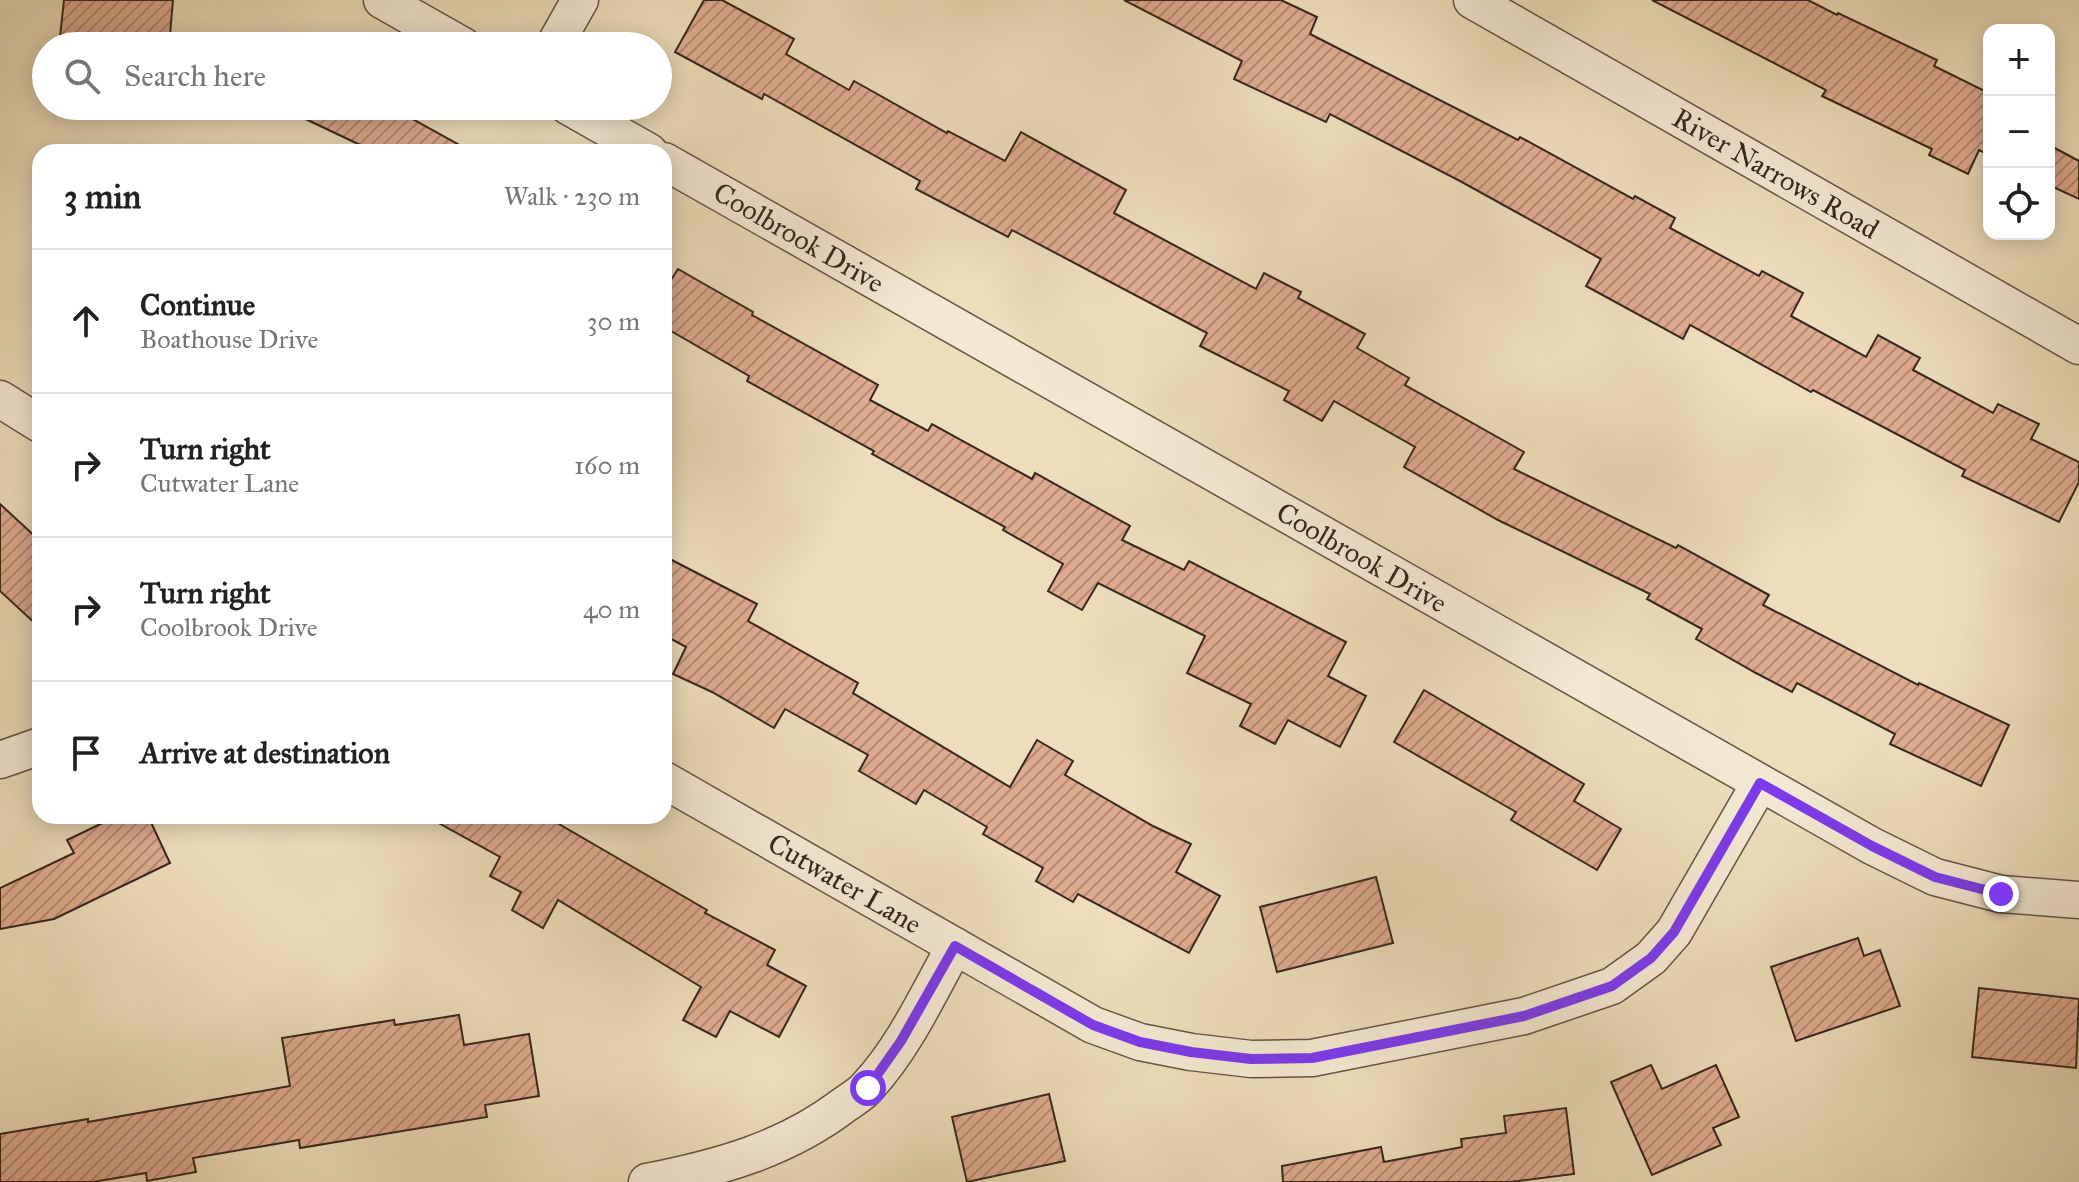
<!DOCTYPE html>
<html lang="en">
<head>
<meta charset="utf-8">
<style>
  body { margin:0; font-family:"IM FELL Great Primer",serif; background:#f2f2f2; color:#222 }
  .controls { position:absolute; right:24px; top:24px; display:grid; overflow:hidden; border-radius:16px; box-shadow:0 4px 20px #0003 }
  .controls button { width:72px; height:72px; display:grid; place-items:center; padding:0; border:0; border-bottom:2px solid #e0e0e0; background:#fff; color:#222; font:40px sans-serif }
  .stop { position:absolute; width:24px; height:24px; margin:-18px; border:6px solid #7c3aed; border-radius:50%; background:#fff }
  .stop.end { background:#7c3aed; border-color:#fff; box-shadow:0 2px 8px #0008 }
  .list { margin:0; padding:0; list-style:none }
  h2 { display:flex; justify-content:space-between; align-items:center; height:104px; margin:0; padding:0 32px; font-size:34px }
  h2 small { font-size:26px; font-weight:400; color:#767676 }
  .list li { display:grid; grid-template-columns:52px 1fr auto; gap:24px; align-items:center; box-sizing:border-box; height:144px; padding:0 32px; border-top:2px solid #e0e0e0 }
  .list b { display:block; font-size:30px; white-space:nowrap }
  .list p { margin:0; font-size:26px; white-space:nowrap; color:#767676 }
  .list em { font-size:26px; font-style:normal; color:#767676 }
  .icon { flex:none; width:44px; height:44px; fill:none; stroke:currentColor; stroke-width:2; stroke-linecap:round; stroke-linejoin:round }
  .map { position:relative; flex:none; width:2079px; height:1182px; overflow:hidden }
  .search { position:absolute; background:#fff; box-shadow:0 4px 20px #0003; left:32px; top:32px; width:640px; height:88px; display:flex; align-items:center; gap:20px; box-sizing:border-box; padding:0 28px; border-radius:44px; color:#767676; font-size:30px }
  .panel { position:absolute; background:#fff; box-shadow:0 4px 20px #0003; left:32px; top:144px; width:640px; height:680px; border-radius:24px }
  .map>svg:first-child { display:block }
  .building { fill:url(#building-hatch); stroke:#37271e; stroke-width:2 }
  .lines { fill:none; stroke-linecap:round; stroke-linejoin:round }
  .minor-casing { stroke:#645445; stroke-width:39 }
  .minor { stroke:#f3e9d2; stroke-width:36 }
  .route { stroke:#7c3aed; stroke-width:10 }
  .labels { text-anchor:middle; stroke-width:8; stroke-linejoin:round; paint-order:stroke }
  .street-label { font-size:28px; fill:#37271e; stroke:#f3e9d2 }
</style>
</head>
<body>
<div class="map">
<svg width="2079" height="1182" viewBox="0 0 2079 1182">
  <defs>
    <pattern id="building-hatch" width="6" height="6" patternUnits="userSpaceOnUse" patternTransform="scale(2)"><rect width="6" height="6" fill="#dfab8f"/><path d="M-1 1l2-2M0 6l6-6M5 7l2-2" fill="none" stroke="#b68b74"/></pattern>
  </defs>
  <rect width="100%" height="100%" fill="#edddba"/>
  <filter id="stains"><feTurbulence type="fractalNoise" baseFrequency=".0025" numOctaves="4"/><feColorMatrix values="0 0 0 0 .2 0 0 0 0 .09 0 0 0 0 .02 0 0 0 .5 -.17"/></filter>
  <radialGradient id="worn" r=".72"><stop offset=".6" stop-color="#630" stop-opacity="0"/><stop offset="1" stop-color="#630" stop-opacity=".3"/></radialGradient>
  <g class="building">
    <path d="M 64,0 L 173,0 L 169,46 L 59,46 Z"/>
    <path d="M 704,0 L 722,0 L 794,39 L 786,54 L 849,90 L 854,81 L 947,133 L 948,131 L 1005,161 L 1021,132 L 1126,190 L 1114,213 L 1256,289 L 1264,273 L 1301,292 L 1298,298 L 1365,334 L 1357,348 L 1409,378 L 1405,385 L 1524,452 L 1514,469 L 1676,548 L 1678,545 L 1769,595 L 1763,605 L 1918,685 L 1919,683 L 2009,725 L 1981,786 L 1890,744 L 1895,734 L 1797,683 L 1792,692 L 1756,673 L 1696,639 L 1702,629 L 1647,599 L 1650,594 L 1498,520 L 1404,467 L 1415,447 L 1334,401 L 1322,421 L 1284,400 L 1289,391 L 1200,346 L 1207,333 L 1012,230 L 1008,237 L 916,189 L 920,181 L 764,94 L 762,99 L 675,52 Z"/>
    <path d="M 1124,0 L 1281,0 L 1317,17 L 1310,34 L 1518,140 L 1520,137 L 1633,199 L 1635,196 L 1675,218 L 1670,228 L 1759,276 L 1762,271 L 1803,293 L 1791,316 L 1866,357 L 1878,335 L 1920,358 L 1913,370 L 1993,413 L 1998,404 L 2039,424 L 2031,439 L 2079,462 L 2079,482 L 2059,522 L 1962,476 L 1965,470 L 1813,390 L 1811,392 L 1690,325 L 1683,339 L 1586,286 L 1601,259 L 1460,181 L 1330,114 L 1326,122 L 1234,79 L 1242,61 Z"/>
    <path d="M 1652,0 L 1808,0 L 1837,15 L 1838,13 L 1937,60 L 1934,66 L 1989,93 L 1989,155 L 1979,150 L 1968,174 L 1929,155 L 1932,149 L 1822,96 L 1826,90 Z"/>
    <path d="M 278,106 L 389,106 L 472,152 L 375,152 Z"/>
    <path d="M 2049,145 L 2079,161 L 2079,199 L 2049,185 Z"/>
    <path d="M 678,269 L 753,312 L 752,315 L 878,385 L 870,400 L 928,431 L 932,424 L 1032,479 L 1035,473 L 1130,526 L 1122,540 L 1184,570 L 1189,561 L 1346,642 L 1328,676 L 1366,696 L 1340,747 L 1288,720 L 1275,744 L 1240,726 L 1251,704 L 1187,673 L 1205,636 L 1098,583 L 1082,610 L 1048,591 L 1063,564 L 1003,530 L 1005,527 L 872,454 L 874,451 L 747,381 L 749,376 L 664,327 L 664,291 Z"/>
    <path d="M 0,504 L 40,541 L 40,628 L 0,591 Z"/>
    <path d="M 664,556 L 757,604 L 748,621 L 858,683 L 853,693 L 1010,787 L 1037,740 L 1073,761 L 1065,775 L 1153,826 L 1191,844 L 1176,872 L 1220,896 L 1189,953 L 1078,894 L 1073,902 L 1036,881 L 1043,868 L 983,834 L 987,827 L 924,790 L 916,804 L 859,771 L 868,755 L 785,709 L 774,728 L 712,692 L 673,674 L 686,647 L 664,635 Z"/>
    <path d="M 1424,690 L 1584,784 L 1574,801 L 1621,829 L 1597,870 L 1511,820 L 1516,812 L 1394,742 Z"/>
    <path d="M 117,816 L 148,816 L 170,863 L 54,919 L 0,929 L 0,888 L 74,853 L 67,840 Z"/>
    <path d="M 426,816 L 545,816 L 707,910 L 705,913 L 775,950 L 767,965 L 806,986 L 779,1037 L 730,1011 L 716,1037 L 683,1020 L 701,987 L 558,900 L 543,928 L 512,910 L 521,892 L 490,876 L 500,857 Z"/>
    <path d="M 1376,877 L 1393,943 L 1277,972 L 1260,907 Z"/>
    <path d="M 1858,938 L 1864,956 L 1880,950 L 1900,1006 L 1796,1041 L 1771,967 Z"/>
    <path d="M 1979,988 L 2079,999 L 2076,1068 L 1972,1057 Z"/>
    <path d="M 459,1015 L 464,1045 L 529,1034 L 539,1096 L 485,1105 L 487,1117 L 300,1148 L 299,1140 L 193,1158 L 196,1172 L 147,1181 L 146,1173 L 93,1182 L 0,1182 L 0,1134 L 88,1119 L 88,1122 L 290,1086 L 282,1038 L 394,1020 L 395,1025 Z"/>
    <path d="M 1651,1065 L 1662,1089 L 1716,1065 L 1739,1117 L 1713,1128 L 1721,1145 L 1652,1175 L 1611,1082 Z"/>
    <path d="M 1049,1094 L 1065,1161 L 967,1182 L 952,1117 Z"/>
    <path d="M 1566,1108 L 1574,1174 L 1510,1182 L 1283,1182 L 1282,1166 L 1381,1147 L 1384,1162 L 1462,1147 L 1461,1139 L 1506,1133 L 1504,1116 Z"/>
  </g>
  <g class="lines">
    <g class="minor-casing">
      <g id="minor">
        <path d="M 382,0 L 463,46"/>
        <path d="M 1472,0 L 2079,346"/>
        <path d="M 554,46 L 580,0"/>
        <path d="M 568,106 L 649,152"/>
        <path d="M 664,161 L 1872,846 L 1935,877 L 2001,894 L 2079,900"/>
        <path d="M 0,399 L 40,424"/>
        <path d="M 0,760 L 40,746"/>
        <path d="M 664,780 L 1093,1025 L 1140,1042 L 1191,1052 L 1251,1059 L 1312,1058 L 1524,1016 L 1612,986 L 1651,958 L 1674,932 L 1760,783"/>
        <path d="M 647,1182 C 718,1168 785,1150 844,1105 C 852,1099 862,1094 868,1086 C 905,1046 929,992 955,946"/>
      </g>
    </g>
    <use href="#minor" class="minor"/>
  </g>
  <g class="lines">
    <path class="route" d="M 868,1088 L 901,1041 L 955,946 L 1093,1025 L 1140,1042 L 1191,1052 L 1251,1059 L 1312,1058 L 1524,1016 L 1612,986 L 1651,958 L 1674,932 L 1760,783 L 1872,846 L 1935,877 L 2001,894"/>
  </g>
  <g class="labels">
    <g class="street-label">
      <text transform="translate(1776 173) rotate(30)" y="10">River Narrows Road</text>
      <text transform="translate(799 237) rotate(30)" y="10">Coolbrook Drive</text>
      <text transform="translate(1362 557) rotate(30)" y="10">Coolbrook Drive</text>
      <text transform="translate(845 883) rotate(30)" y="10">Cutwater Lane</text>
    </g>
  </g>
  <rect width="100%" height="100%" filter="url(#stains)"/>
  <rect width="100%" height="100%" fill="url(#worn)"/>
</svg>
<div class="controls">
<button>+</button>
<button>−</button>
<button><svg class="icon" aria-label="locate" viewBox="0 0 24 24"><circle cx="12" cy="12" r="6"/><path d="M12 2v4M12 18v4M2 12h4M18 12h4"/></svg></button>
</div>
<div class="stop" style="left:868px;top:1088px"></div>
<div class="stop end" style="left:2001px;top:894px"></div>
<div class="search"><svg class="icon" aria-label="search" viewBox="0 0 24 24"><circle cx="10" cy="10" r="6"/><path d="M15 15l6 6"/></svg>Search here</div>
<section class="panel">
<h2>3 min<small>Walk · 230 m</small></h2>
<ul class="list">
<li><svg class="icon" aria-label="ahead" viewBox="0 0 24 24"><path d="M12 20V5M6 11l6-6 6 6"/></svg><div><b>Continue</b><p>Boathouse Drive</p></div><em>30 m</em></li>
<li><svg class="icon" aria-label="right" viewBox="0 0 24 24"><path d="M7 20v-9h11M14 6l5 5-5 5"/></svg><div><b>Turn right</b><p>Cutwater Lane</p></div><em>160 m</em></li>
<li><svg class="icon" aria-label="right" viewBox="0 0 24 24"><path d="M7 20v-9h11M14 6l5 5-5 5"/></svg><div><b>Turn right</b><p>Coolbrook Drive</p></div><em>40 m</em></li>
<li><svg class="icon" aria-label="arrive" viewBox="0 0 24 24"><path d="M6 21V4h12l-3 4 3 4H6"/></svg><div><b>Arrive at destination</b></div></li>
</ul>
</section>
</div>
</body>
</html>
